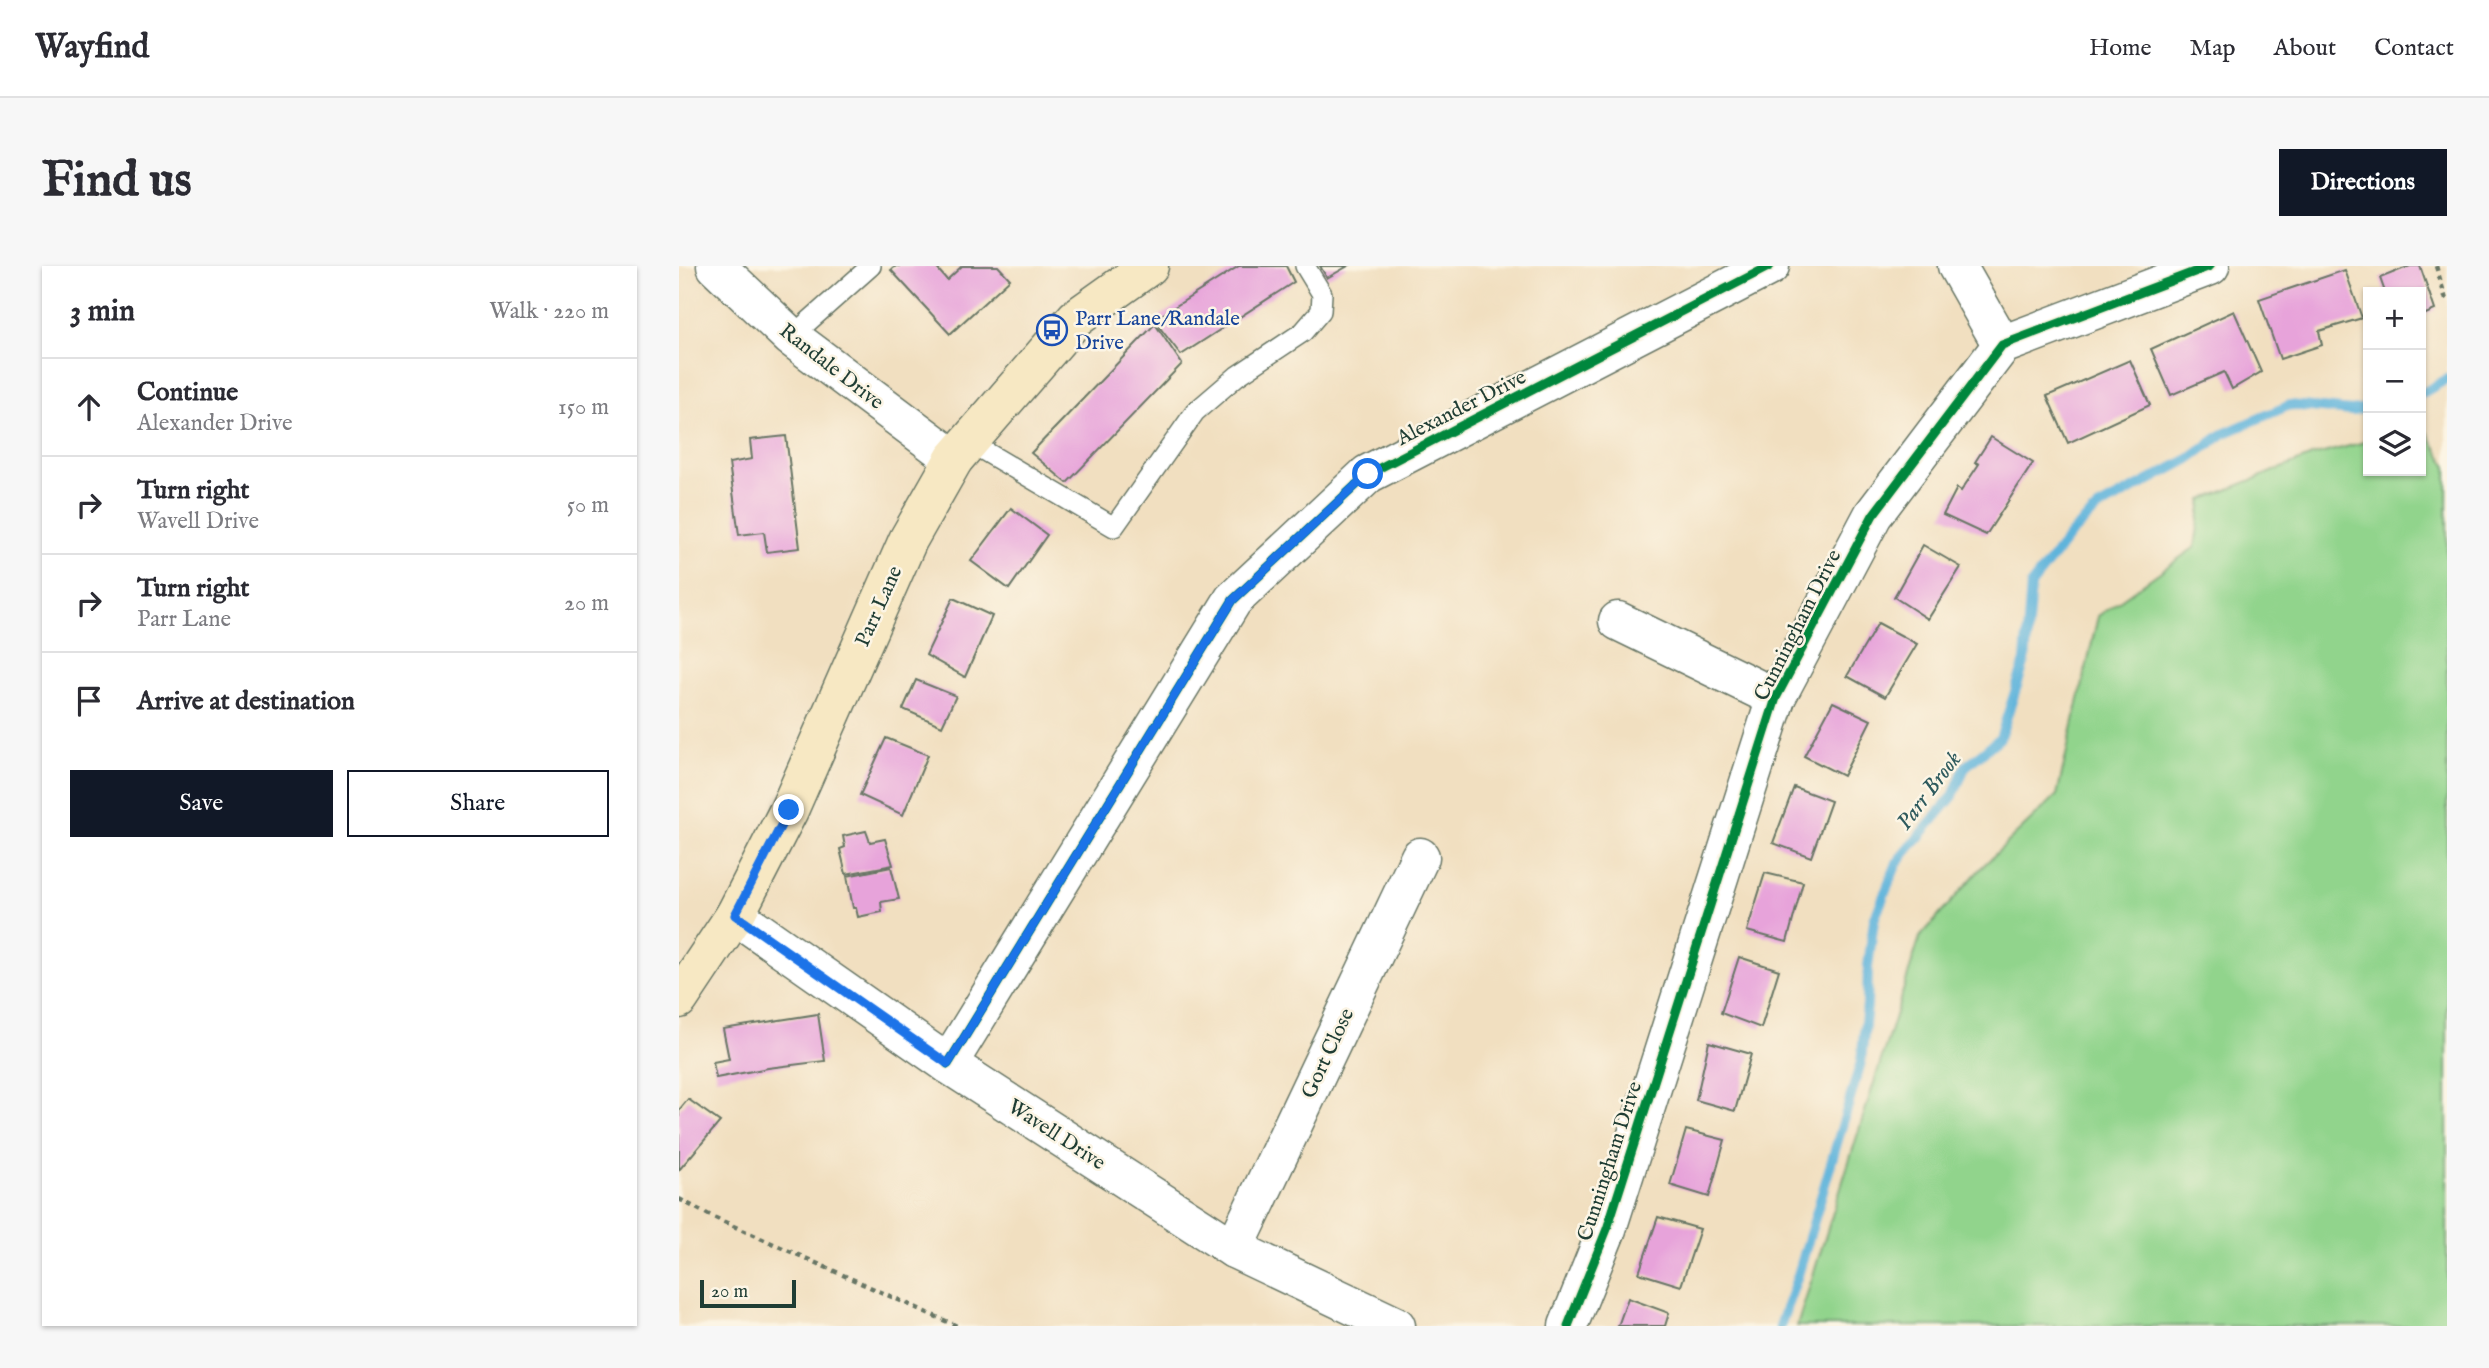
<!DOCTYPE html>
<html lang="en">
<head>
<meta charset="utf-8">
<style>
  body { margin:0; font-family:"IM FELL English",serif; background:#f7f7f7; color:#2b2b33 }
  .controls { position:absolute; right:21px; top:21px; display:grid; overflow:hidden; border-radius:0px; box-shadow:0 2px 5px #0004 }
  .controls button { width:63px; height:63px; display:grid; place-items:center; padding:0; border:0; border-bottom:2px solid #e1e1e2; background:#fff; color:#2b2b33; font:35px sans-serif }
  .scale { position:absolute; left:21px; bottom:18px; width:96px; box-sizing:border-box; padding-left:7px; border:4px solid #1f3d34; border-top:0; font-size:19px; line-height:24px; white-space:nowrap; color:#1f3d34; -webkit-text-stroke:5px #fcf5e5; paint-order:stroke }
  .stop { position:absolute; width:21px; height:21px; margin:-16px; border:5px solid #1a73e8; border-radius:50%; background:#fff }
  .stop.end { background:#1a73e8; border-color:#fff; box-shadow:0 2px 7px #0008 }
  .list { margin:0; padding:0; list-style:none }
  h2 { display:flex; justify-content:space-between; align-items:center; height:91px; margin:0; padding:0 28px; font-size:30px }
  h2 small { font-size:23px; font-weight:400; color:#7c7c81 }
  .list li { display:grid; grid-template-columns:46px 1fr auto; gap:21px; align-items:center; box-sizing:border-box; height:98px; padding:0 28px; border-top:2px solid #e1e1e2 }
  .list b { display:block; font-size:26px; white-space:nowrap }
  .list p { margin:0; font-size:23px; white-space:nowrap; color:#7c7c81 }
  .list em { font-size:23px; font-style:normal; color:#7c7c81 }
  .actions { display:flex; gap:14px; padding:21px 28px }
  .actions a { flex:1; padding:16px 0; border:2px solid #111827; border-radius:0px; text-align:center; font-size:24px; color:#111827 }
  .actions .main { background:#111827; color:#fff }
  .icon { flex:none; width:38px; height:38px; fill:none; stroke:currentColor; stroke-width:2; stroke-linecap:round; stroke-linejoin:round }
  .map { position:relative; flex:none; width:1768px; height:1060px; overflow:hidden; border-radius:0px }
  header { display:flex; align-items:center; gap:42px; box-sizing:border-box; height:98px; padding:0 35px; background:#fff; border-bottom:2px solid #e1e1e2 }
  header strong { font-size:33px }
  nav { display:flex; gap:38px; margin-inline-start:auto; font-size:24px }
  .intro { display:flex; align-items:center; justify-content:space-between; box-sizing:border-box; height:168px; padding:0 42px }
  h1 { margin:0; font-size:49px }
  .button { padding:18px 32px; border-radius:0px; background:#111827; color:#fff; font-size:24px; font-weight:700 }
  main { display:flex; gap:42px; padding:0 42px }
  aside { flex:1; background:#fff; border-radius:0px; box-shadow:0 2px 5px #0004 }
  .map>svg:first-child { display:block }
  .green { fill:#91d48c; stroke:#588860; stroke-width:2 }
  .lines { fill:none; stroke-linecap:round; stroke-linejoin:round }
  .stream { stroke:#5fb4db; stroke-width:10 }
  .building { fill:#e7a3da }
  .lane-casing { stroke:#687665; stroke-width:22 }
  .street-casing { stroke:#687665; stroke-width:41 }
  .secondary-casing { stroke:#687665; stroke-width:41 }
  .path { stroke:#687665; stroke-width:4.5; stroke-dasharray:5 5; stroke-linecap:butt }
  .lane { stroke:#fff; stroke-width:19 }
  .street { stroke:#fff; stroke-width:38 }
  .secondary { stroke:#f7e8c3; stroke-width:38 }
  .cycleway-casing { stroke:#fcf5e5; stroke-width:13 }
  .cycleway { stroke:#00873e; stroke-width:9 }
  .route { stroke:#1a73e8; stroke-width:9 }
  .labels { text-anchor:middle; stroke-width:5; stroke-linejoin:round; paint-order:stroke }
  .transit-label { font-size:21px; fill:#164399; stroke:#fcf5e5; text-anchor:start }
  .street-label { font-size:21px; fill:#1f3d34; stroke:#fcf5e5 }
  .water-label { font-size:23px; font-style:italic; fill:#2f5b5e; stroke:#fcf5e5 }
</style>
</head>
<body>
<header>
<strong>Wayfind</strong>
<nav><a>Home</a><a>Map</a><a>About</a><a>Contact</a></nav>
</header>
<div class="intro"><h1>Find us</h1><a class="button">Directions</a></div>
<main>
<aside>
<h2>3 min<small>Walk · 220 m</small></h2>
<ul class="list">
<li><svg class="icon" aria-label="ahead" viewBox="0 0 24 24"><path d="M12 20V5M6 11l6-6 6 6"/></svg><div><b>Continue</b><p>Alexander Drive</p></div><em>150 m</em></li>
<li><svg class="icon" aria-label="right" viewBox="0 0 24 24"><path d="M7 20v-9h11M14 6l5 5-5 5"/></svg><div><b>Turn right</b><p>Wavell Drive</p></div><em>50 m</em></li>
<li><svg class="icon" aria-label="right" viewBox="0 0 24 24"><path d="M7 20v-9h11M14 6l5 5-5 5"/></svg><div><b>Turn right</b><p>Parr Lane</p></div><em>20 m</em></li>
<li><svg class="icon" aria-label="arrive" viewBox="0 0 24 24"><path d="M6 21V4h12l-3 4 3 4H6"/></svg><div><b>Arrive at destination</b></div></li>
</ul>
<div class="actions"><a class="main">Save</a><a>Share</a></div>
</aside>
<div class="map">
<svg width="1768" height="1060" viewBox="0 0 1768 1060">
  <rect width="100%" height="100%" fill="#fcf5e5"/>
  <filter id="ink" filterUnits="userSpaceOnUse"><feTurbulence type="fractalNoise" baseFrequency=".0143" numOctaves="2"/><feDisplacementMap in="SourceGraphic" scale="14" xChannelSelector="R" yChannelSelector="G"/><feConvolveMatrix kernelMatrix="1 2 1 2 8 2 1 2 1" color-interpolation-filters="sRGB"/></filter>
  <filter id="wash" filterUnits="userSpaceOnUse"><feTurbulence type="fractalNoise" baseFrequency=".00686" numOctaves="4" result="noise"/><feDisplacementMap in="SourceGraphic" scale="28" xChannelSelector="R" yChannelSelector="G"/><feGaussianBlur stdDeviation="1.57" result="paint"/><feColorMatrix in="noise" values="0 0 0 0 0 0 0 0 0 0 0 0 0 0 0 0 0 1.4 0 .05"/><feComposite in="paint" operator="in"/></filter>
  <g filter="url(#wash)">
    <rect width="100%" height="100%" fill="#f1dfc0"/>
    <path class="green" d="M 1744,160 L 1768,200 L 1768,1060 L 1118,1060 L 1241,671 L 1302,602 L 1378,529 L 1419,350 L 1516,281 L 1523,234 L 1633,190 L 1689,175 L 1689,205 L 1742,205 L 1742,161 Z"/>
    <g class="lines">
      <g class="stream">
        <path d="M 1742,128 L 1768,113"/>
        <path d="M 1101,1060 L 1119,1009 L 1182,796 L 1188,739 L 1189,701 L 1195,654 L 1218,597 L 1274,530 L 1286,501 L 1321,472 L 1346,395 L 1352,319 L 1392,268 L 1419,242 L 1510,193 L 1544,168 L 1611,139 L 1673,145 L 1689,142"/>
      </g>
    </g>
    <g id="blocks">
      <g class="building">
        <path d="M 217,0 L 256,0 L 268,14 L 283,0 L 319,0 L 331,13 L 271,68 L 212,4 Z"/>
        <path d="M 560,0 L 607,0 L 615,16 L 502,89 L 475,54 Z"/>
        <path d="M 641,0 L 669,0 L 648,12 Z"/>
        <path d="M 1731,0 L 1741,0 L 1756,44 L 1742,50 L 1742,26 L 1706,26 L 1701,12 Z"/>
        <path d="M 1666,4 L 1683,52 L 1640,65 L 1643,79 L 1601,93 L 1580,33 Z"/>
        <path d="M 1555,45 L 1582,106 L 1553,123 L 1545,106 L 1492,129 L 1472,83 Z"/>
        <path d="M 476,58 L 503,98 L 388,217 L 352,187 Z"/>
        <path d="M 1451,94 L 1471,139 L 1389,177 L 1368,130 Z"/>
        <path d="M 107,170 L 121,282 L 88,286 L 85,266 L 60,269 L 50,197 L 73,193 L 71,174 Z"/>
        <path d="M 1312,171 L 1354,197 L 1307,269 L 1264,249 L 1278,222 L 1282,225 L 1300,198 L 1296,196 Z"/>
        <path d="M 332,242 L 368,269 L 330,323 L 292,295 Z"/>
        <path d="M 1244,279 L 1282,301 L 1249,353 L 1215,331 Z"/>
        <path d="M 274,332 L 313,350 L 286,411 L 247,389 Z"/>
        <path d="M 1199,357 L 1238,378 L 1206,431 L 1168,410 Z"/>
        <path d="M 237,414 L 277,430 L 263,460 L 224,443 Z"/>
        <path d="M 1154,436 L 1192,454 L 1164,510 L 1125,490 Z"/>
        <path d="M 207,472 L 249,489 L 224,549 L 181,529 Z"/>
        <path d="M 1115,521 L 1152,535 L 1132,591 L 1094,577 Z"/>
        <path d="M 187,565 L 191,576 L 206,573 L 214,599 L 167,608 L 161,583 L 166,581 L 164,570 Z"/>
        <path d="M 212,601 L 220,633 L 202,636 L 203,646 L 179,651 L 177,642 L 174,642 L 168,610 Z"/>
        <path d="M 1086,607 L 1124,616 L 1108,676 L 1068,665 Z"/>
        <path d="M 1060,691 L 1100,704 L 1082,762 L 1042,747 Z"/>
        <path d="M 139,748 L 146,795 L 89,802 L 37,812 L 34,796 L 50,793 L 44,763 Z"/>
        <path d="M 1030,776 L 1072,788 L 1056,845 L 1017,834 Z"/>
        <path d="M 9,833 L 41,856 L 0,904 L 0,844 Z"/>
        <path d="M 1007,864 L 1046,874 L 1030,931 L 991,919 Z"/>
        <path d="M 979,951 L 1021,963 L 1002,1020 L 960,1007 Z"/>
        <path d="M 949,1032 L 990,1047 L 986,1060 L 939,1060 Z"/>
      </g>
    </g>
  </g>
  <g filter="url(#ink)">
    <use href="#blocks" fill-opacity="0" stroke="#687665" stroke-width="2"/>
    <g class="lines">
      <g class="lane-casing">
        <g id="lane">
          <path d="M 112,71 L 192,0"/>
          <path d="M 290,176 L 435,261 L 516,146 L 558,110 L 624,66 L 642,45 L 643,28 L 626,0"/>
        </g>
      </g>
      <g class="street-casing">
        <g id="street">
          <path d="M 37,0 L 112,71 L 275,193"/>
          <path d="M 1278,0 L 1323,79"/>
          <path d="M 939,355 L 1097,432"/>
          <path d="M 56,649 L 269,798 L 555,983 L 717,1060"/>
          <path d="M 269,798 L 554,334 L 689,208 L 1091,0"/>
          <path d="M 555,983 L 741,591"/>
          <path d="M 889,1060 L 928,963 L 1097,432 L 1194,249 L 1323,79 L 1531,0"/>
        </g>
      </g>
      <g class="secondary-casing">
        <path id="secondary" d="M 0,733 L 56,649 L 110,544 L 229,274 L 275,193 L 397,52 L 470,0"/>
      </g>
      <g class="path">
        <path d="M 1757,0 L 1768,37"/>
        <path d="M 0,933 L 32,950 L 278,1060"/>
      </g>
      <use href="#lane" class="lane"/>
      <use href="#street" class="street"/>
      <use href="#secondary" class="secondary"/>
      <g class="cycleway-casing">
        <g id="cycleway">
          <path d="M 269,798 L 554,334 L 689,208 L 1091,0"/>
          <path d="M 889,1060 L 928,963 L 1097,432 L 1194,249 L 1323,79 L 1531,0"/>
        </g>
      </g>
      <use href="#cycleway" class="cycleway"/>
    </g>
  </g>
  <g class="lines" filter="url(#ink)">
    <path class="route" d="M 110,544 L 56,649 L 269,798 L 554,334 L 689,208"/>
  </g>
  <defs>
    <g id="bus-ring" transform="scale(1.575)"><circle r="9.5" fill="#fcf5e5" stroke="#1a4fb4" stroke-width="1.5"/><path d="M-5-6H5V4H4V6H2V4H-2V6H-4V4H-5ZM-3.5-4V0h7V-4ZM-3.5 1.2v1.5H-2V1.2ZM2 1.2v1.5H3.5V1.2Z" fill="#1a4fb4"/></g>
  </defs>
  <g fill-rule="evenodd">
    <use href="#bus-ring" x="373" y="64"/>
  </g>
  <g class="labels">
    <g class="transit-label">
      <text x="396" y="59">Parr Lane/Randale<tspan x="396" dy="24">Drive</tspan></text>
    </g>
    <g class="street-label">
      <text transform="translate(153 100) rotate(38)" y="7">Randale Drive</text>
      <text transform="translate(782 141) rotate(-27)" y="7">Alexander Drive</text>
      <text transform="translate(199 340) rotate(-66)" y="7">Parr Lane</text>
      <text transform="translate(1118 359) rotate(-63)" y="7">Cunningham Drive</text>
      <text transform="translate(648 787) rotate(-65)" y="7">Gort Close</text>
      <text transform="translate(378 868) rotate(33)" y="7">Wavell Drive</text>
      <text transform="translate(930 895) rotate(-72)" y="7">Cunningham Drive</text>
    </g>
    <g class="water-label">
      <text transform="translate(1249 524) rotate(-53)" y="8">Parr Brook</text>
    </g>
  </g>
</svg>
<div class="controls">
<button>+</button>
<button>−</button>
<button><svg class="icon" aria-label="layers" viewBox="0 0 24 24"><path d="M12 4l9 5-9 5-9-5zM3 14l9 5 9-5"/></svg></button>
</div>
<div class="scale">20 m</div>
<div class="stop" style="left:689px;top:208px"></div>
<div class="stop end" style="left:110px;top:544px"></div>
</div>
</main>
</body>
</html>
